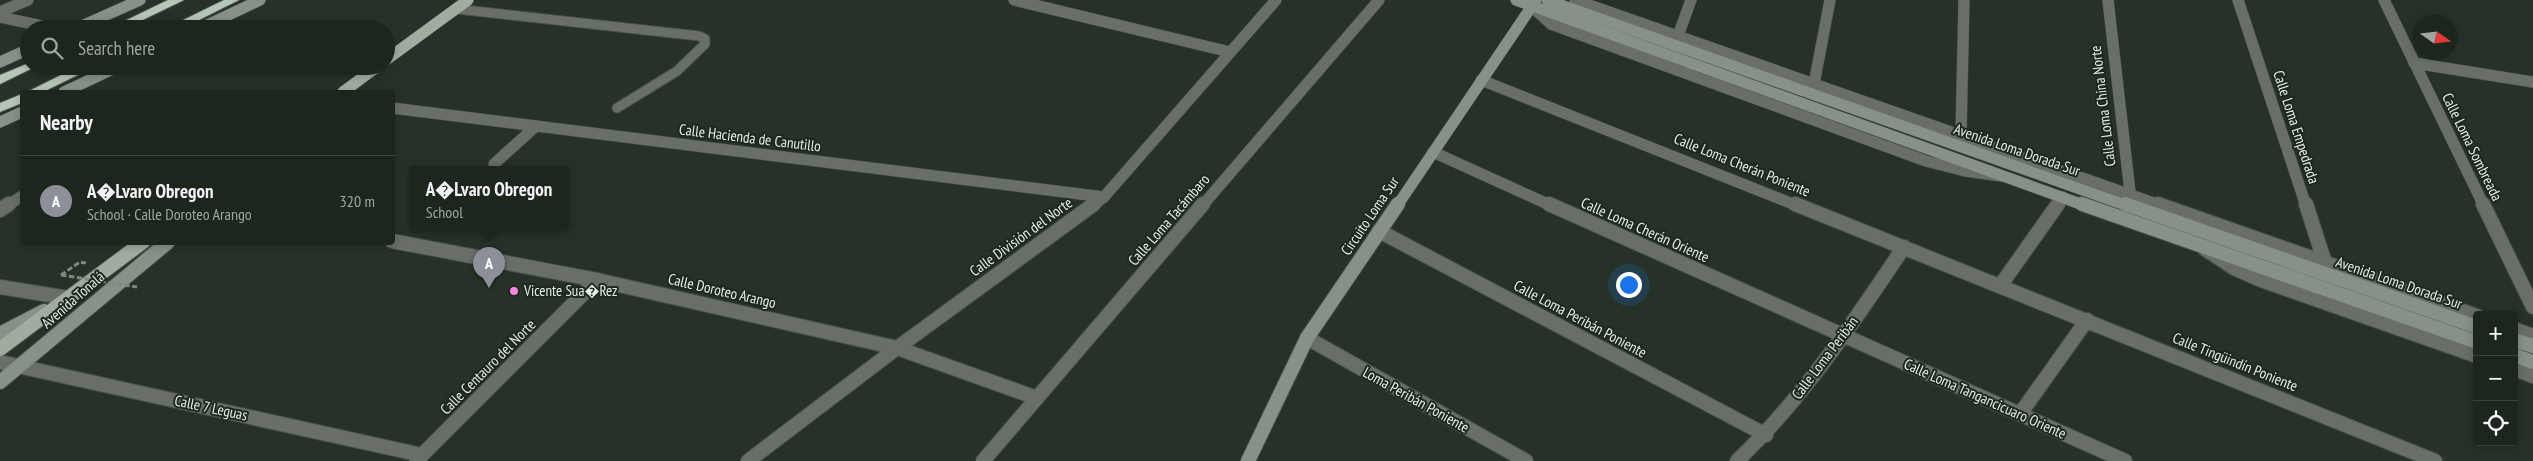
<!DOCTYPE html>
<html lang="en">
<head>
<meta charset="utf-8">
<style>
  body { margin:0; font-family:"PT Sans Narrow",sans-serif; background:#29322a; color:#f1f3f6 }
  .controls { position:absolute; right:15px; bottom:15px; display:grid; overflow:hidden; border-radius:5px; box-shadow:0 2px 8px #0003 }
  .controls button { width:45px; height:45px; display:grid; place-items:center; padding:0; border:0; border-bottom:1px solid #3a433b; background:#1c261d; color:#f1f3f6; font:25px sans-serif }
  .compass { position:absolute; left:2413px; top:15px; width:45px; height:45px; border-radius:50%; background:#1c261d; box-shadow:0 2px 8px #0003; rotate:104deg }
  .you { position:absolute; left:1628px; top:284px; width:18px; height:18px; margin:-12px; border:4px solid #fff; border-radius:50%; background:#1a73e8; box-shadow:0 0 0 8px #1a73e833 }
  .badge { display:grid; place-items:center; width:32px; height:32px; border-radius:50%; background:#8c9099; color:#fff; font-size:16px; font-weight:700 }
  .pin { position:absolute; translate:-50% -41px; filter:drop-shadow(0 1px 2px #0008) }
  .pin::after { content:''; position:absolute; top:26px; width:18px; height:15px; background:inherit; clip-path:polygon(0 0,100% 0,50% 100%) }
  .popup { position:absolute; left:409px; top:166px; width:160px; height:65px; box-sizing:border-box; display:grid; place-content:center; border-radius:5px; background:#1c261d; filter:drop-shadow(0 1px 4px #0005); font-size:16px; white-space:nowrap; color:#a0a5a4 }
  .popup b { font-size:19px; color:#f1f3f6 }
  .popup::after { content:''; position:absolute; left:50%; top:100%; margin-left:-10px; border:10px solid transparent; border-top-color:#1c261d }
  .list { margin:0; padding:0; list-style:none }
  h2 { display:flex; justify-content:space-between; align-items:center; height:65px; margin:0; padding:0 20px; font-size:21px }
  h2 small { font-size:16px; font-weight:400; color:#a0a5a4 }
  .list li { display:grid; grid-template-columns:32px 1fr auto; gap:15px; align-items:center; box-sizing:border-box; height:90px; padding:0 20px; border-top:1px solid #3a433b }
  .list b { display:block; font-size:19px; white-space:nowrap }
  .list p { margin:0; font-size:16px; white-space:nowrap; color:#a0a5a4 }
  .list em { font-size:16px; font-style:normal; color:#a0a5a4 }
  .icon { flex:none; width:28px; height:28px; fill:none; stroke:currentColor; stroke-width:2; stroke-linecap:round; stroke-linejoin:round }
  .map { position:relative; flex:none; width:2533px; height:461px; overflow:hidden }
  .search { position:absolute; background:#1c261d; box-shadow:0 2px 8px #0003; left:20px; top:20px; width:375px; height:55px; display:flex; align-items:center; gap:12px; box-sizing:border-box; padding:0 18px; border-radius:28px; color:#a0a5a4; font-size:19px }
  .panel { position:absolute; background:#1c261d; box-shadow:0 2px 8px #0003; left:20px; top:90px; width:375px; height:155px; border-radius:5px }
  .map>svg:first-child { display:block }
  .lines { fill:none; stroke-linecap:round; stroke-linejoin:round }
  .lane-casing { stroke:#455046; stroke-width:11 }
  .street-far1-casing { stroke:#455046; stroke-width:12 }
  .street-casing { stroke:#455046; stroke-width:16 }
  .secondary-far1-casing { stroke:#455046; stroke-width:12 }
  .secondary-casing { stroke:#455046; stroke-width:16 }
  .primary-far1-casing { stroke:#455046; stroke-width:12 }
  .primary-casing { stroke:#455046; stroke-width:16 }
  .highway-casing { stroke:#455046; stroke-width:2 }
  .path { stroke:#7f887f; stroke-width:3; stroke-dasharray:5.5 2.5; stroke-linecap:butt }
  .lane { stroke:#686e68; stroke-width:9 }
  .street-far1 { stroke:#686e68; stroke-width:11 }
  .street { stroke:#686e68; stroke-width:14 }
  .secondary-far1 { stroke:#889188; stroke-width:11 }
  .secondary { stroke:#889188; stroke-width:14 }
  .primary-far1 { stroke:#a1aca1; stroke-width:11 }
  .primary { stroke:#a1aca1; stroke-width:14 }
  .highway { fill:#b7c5b8; fill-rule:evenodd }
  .path-bridge { stroke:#7f887f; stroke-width:3; stroke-dasharray:5.5 2.5; stroke-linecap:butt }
  .poi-dot { fill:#fd86e3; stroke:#1d281e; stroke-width:2 }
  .labels { text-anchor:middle; stroke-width:4; stroke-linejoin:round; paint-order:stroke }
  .street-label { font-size:15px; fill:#e6ede6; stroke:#1d281e }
  .poi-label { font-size:15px; fill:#e6ede6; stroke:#1d281e; text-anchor:start }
</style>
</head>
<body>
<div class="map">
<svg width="2533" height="461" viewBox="0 0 2533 461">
  <rect width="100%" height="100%" fill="#263227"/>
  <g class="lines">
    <g class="lane-casing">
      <path id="lane" d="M 457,9 L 699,36 L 705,39 L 705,44 L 677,71 L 617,108"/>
    </g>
    <g class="street-far1-casing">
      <g id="street-far1">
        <path d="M 1014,0 L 1230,52"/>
        <path d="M 1575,0 L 2162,206"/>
        <path d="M 2108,0 L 2131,201"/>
        <path d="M 2238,0 L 2306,206"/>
        <path d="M 2384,0 L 2484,206"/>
        <path d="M 1531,6 L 1551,24 L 1926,161 L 1965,171 L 2001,176"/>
        <path d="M 0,12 L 28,0"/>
        <path d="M 0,17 L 47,27"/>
        <path d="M 1678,36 L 1691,0"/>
        <path d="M 2414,63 L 2533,82"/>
        <path d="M 1481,80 L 1798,206"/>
        <path d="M 1814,84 L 1830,0"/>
        <path d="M 392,108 L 1104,197"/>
        <path d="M 1961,135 L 1964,0"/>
        <path d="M 1433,152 L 1552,206"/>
        <path d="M 494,164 L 536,126"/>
        <path d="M 7,206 L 22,196"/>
        <path d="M 1092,206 L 1104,197 L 1276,0"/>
        <path d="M 1202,206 L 1379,0"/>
        <path d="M 2057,206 L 2063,197"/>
      </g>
    </g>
    <g class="street-casing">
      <g id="street">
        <path d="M 1549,204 L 2125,461"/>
        <path d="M 1795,204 L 2435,461"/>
        <path d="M 2158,204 L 2477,316"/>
        <path d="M 2306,204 L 2325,263"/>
        <path d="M 2483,204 L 2533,307"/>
        <path d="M 0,210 L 9,204"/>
        <path d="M 1379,231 L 1766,435"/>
        <path d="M 392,241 L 597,280 L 897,348 L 1037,398"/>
        <path d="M 2205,249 L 2234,268 L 2261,280 L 2477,356"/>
        <path d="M 2000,286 L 2058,204"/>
        <path d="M 0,287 L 68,298"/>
        <path d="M 2514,329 L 2533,336"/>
        <path d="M 1307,338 L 1526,461"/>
        <path d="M 0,362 L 422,455"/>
        <path d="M 2514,369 L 2533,376"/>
        <path d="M 2020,414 L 2087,320"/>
        <path d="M 417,460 L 597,280"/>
        <path d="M 748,461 L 897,348 L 1094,204"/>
        <path d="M 983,461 L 1203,204"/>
        <path d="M 1737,461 C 1803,398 1853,323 1904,247"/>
      </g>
    </g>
    <g class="secondary-far1-casing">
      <g id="secondary-far1">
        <path d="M 1516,0 L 2086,206"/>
        <path d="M 1547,0 L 2128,206"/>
        <path d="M 75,29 L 140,0"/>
        <path d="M 199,29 L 260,0"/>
        <path d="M 0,62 L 29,49"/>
        <path d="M 64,92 L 119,66"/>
        <path d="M 0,122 L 22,112"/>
        <path d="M 1397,206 L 1536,0"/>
      </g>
    </g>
    <g class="secondary-casing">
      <g id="secondary">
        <path d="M 2082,204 L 2477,342"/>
        <path d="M 2125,204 L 2477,327"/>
        <path d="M 0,334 L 44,311"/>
        <path d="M 2514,340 L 2533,346"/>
        <path d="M 2514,355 L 2533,362"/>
        <path d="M 0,382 L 168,242"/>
        <path d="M 1248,461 L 1307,338 L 1398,204"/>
      </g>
    </g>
    <g class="primary-far1-casing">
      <g id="primary-far1">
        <path d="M 386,60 L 468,0"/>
        <path d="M 343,92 L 378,66"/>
      </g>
    </g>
    <g class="primary-casing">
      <path id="primary" d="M 0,349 L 143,242"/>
    </g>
    <g class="highway-casing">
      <g id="highway">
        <path d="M 168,0 L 184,0 L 124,29 L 108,29 Z"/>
        <path d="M 224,0 L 239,0 L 181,29 L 165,29 Z"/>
        <path d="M 29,63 L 29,66 L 37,66 L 0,84 L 0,75 Z"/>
        <path d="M 79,66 L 96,66 L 43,92 L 27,92 Z"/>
        <path d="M 22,94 L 22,103 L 0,112 L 0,103 Z"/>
      </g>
    </g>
    <path class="path" d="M 61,275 L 80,262 L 86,263"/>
    <use href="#lane" class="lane"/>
    <use href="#street-far1" class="street-far1"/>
    <use href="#street" class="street"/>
    <use href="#secondary-far1" class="secondary-far1"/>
    <use href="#secondary" class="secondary"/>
    <use href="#primary-far1" class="primary-far1"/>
    <use href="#primary" class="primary"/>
    <use href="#highway" class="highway"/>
    <path class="path-bridge" d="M 61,275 L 137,287"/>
  </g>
  <circle class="poi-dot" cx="514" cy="291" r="5"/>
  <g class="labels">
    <g class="street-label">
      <text transform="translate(2103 106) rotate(-97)" y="5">Calle Loma China Norte</text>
      <text transform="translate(2296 127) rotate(72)" y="5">Calle Loma Empedrada</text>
      <text transform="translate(750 138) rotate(7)" y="5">Calle Hacienda de Canutillo</text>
      <text transform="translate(2472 147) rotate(64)" y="5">Calle Loma Sombreada</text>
      <text transform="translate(2017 150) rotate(19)" y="5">Avenida Loma Dorada Sur</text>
      <text transform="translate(1742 165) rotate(22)" y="5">Calle Loma Cherán Poniente</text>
      <text transform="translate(1370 216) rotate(-56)" y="5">Circuito Loma Sur</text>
      <text transform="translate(1169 220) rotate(-49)" y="5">Calle Loma Tacámbaro</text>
      <text transform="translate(1645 230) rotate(24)" y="5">Calle Loma Cherán Oriente</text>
      <text transform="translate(1021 237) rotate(-36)" y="5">Calle División del Norte</text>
      <text transform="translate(2399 283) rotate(19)" y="5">Avenida Loma Dorada Sur</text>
      <text transform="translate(722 291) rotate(13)" y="5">Calle Doroteo Arango</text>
      <text transform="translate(73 300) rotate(-41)" y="5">Avenida Tonalá</text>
      <text transform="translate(1580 319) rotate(28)" y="5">Calle Loma Peribán Poniente</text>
      <text transform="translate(1825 358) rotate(-53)" y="5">Calle Loma Peribán</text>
      <text transform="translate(2235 362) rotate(22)" y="5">Calle Tingüindín Poniente</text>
      <text transform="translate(488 367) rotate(-45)" y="5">Calle Centauro del Norte</text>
      <text transform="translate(1985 399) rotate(24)" y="5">Calle Loma Tangancicuaro Oriente</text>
      <text transform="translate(1416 400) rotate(29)" y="5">Loma Peribán Poniente</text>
      <text transform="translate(211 408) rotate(12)" y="5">Calle 7 Leguas</text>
    </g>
    <g class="poi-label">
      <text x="524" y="296">Vicente Sua�Rez</text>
    </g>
  </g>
</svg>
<div class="controls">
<button>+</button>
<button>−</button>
<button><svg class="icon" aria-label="locate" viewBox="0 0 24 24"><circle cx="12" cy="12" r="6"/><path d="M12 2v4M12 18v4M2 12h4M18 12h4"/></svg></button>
</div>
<svg class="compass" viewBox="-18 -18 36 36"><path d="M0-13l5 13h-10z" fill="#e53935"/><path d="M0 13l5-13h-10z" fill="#a0a5a4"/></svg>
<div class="you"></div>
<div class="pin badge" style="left:489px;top:288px">A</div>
<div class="popup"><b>A�Lvaro Obregon</b>School</div>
<div class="search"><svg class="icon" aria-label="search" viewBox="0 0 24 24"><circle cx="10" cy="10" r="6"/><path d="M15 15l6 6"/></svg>Search here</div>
<section class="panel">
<h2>Nearby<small></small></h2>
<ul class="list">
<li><span class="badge">A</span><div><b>A�Lvaro Obregon</b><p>School · Calle Doroteo Arango</p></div><em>320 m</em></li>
</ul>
</section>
</div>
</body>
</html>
